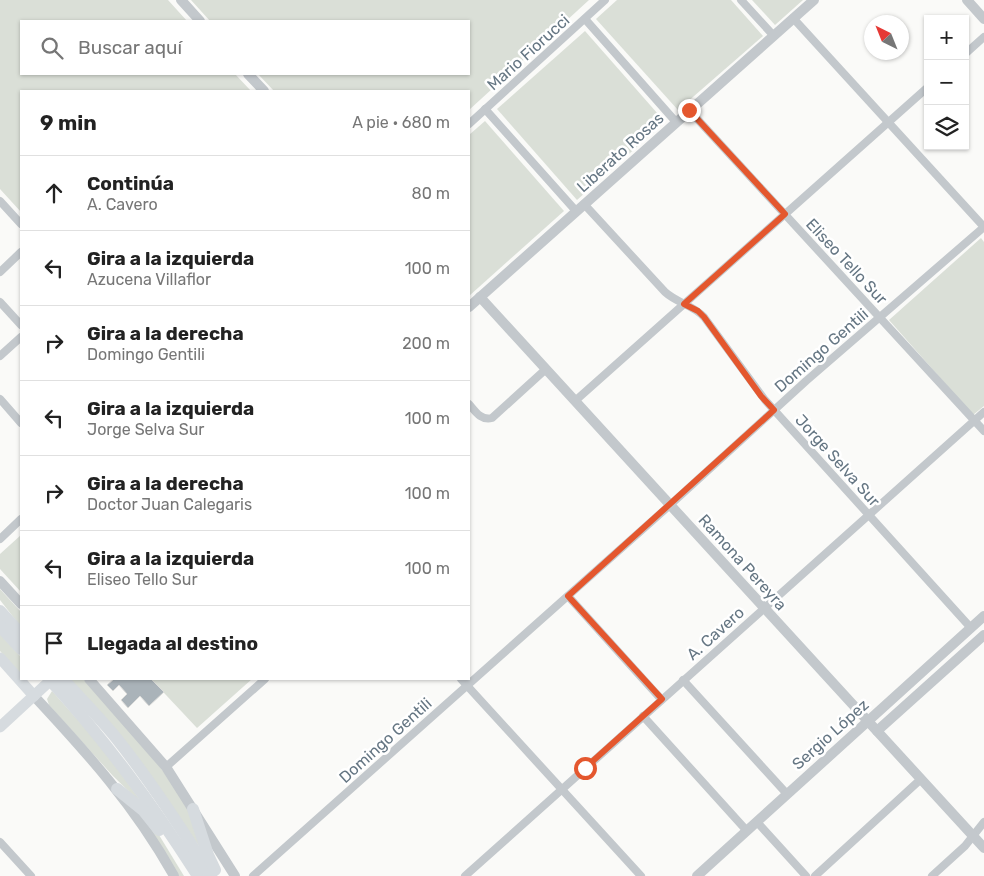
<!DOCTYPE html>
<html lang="es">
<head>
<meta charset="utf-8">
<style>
  body { margin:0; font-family:Rubik,sans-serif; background:#f2f2f2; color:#222 }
  .controls { position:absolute; right:15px; top:15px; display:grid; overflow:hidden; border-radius:0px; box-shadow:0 1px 4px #0004 }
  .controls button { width:45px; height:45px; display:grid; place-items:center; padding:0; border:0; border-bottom:1px solid #e0e0e0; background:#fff; color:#222; font:25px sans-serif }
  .compass { position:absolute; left:864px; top:15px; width:45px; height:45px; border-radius:50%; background:#fff; box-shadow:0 1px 4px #0004; rotate:317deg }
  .stop { position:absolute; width:15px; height:15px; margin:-11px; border:4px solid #e4572e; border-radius:50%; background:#fff }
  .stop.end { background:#e4572e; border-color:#fff; box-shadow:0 1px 5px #0008 }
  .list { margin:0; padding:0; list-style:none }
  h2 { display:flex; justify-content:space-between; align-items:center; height:65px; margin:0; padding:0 20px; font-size:21px }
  h2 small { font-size:16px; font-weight:400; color:#767676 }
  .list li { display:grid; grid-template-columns:32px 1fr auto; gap:15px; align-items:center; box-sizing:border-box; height:75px; padding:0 20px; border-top:1px solid #e0e0e0 }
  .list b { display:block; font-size:19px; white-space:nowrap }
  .list p { margin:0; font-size:16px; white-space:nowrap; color:#767676 }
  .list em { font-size:16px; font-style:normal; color:#767676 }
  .icon { flex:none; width:28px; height:28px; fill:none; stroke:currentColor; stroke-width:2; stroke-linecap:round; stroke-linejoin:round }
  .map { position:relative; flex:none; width:984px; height:876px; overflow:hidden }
  .search { position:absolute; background:#fff; box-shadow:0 1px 4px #0004; left:20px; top:20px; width:450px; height:55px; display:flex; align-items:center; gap:12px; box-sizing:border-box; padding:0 18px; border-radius:0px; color:#767676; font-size:19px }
  .panel { position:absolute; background:#fff; box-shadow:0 1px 4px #0004; left:20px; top:90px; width:450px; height:590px; border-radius:0px }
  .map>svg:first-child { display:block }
  .green { fill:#dadfd7 }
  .building { fill:#aab3b9; stroke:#dcdcda }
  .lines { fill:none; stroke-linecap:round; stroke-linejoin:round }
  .minor { stroke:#c3c8cc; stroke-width:8 }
  .tertiary { stroke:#c3c8cc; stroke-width:10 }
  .secondary { stroke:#d6dbdf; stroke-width:11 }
  .trunk { stroke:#d6dbdf; stroke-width:12 }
  .route { stroke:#e4572e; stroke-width:6 }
  .labels { text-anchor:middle; stroke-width:5; stroke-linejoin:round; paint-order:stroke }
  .street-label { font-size:16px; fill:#657683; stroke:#fff }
</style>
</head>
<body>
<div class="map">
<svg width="984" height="876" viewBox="0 0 984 876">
  <rect width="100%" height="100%" fill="#fafaf8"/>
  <g class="green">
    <path d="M 0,0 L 168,0 L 187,21 L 21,21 L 21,74 L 235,74 L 251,91 L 21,91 L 21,212 L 0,189 Z"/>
    <path d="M 191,0 L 589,0 L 469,110 L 469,91 L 274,91 L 258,74 L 469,74 L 469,21 L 210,21 Z"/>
    <path d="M 617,0 L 731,0 L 763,36 L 678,110 L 596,19 Z"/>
    <path d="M 752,0 L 803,0 L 775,25 Z"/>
    <path d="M 585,31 L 665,122 L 577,200 L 497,109 Z"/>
    <path d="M 485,121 L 564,211 L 469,296 L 469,135 Z"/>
    <path d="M 981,238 L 984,242 L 984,406 L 973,415 L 889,320 Z"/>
    <path d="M 21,535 L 21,592 L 0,569 L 0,554 Z"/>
    <path d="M 0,589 L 21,612 L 21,627 L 0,600 Z"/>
    <path d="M 0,634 L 21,657 L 21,675 L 0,651 Z"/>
    <path d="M 70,679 L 83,679 L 149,752 L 171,782 L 185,803 L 203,851 Z"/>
    <path d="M 151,679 L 252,679 L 197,728 Z"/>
    <path d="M 52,691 L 101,746 L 145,807 L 113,776 L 49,705 L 47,699 Z"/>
    <path d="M 140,813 L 159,835 L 184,876 L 179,876 Z"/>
  </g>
  <path class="building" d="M 114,679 L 151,679 L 164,692 L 149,706 L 140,696 L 128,708 L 121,700 L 127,694 L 119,685 L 113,691 L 107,685 Z"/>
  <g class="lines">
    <g class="minor">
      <path d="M 741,0 L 773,35"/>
      <path d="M 793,18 L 984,227"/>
      <path d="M 585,19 L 676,122"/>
      <path d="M 965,54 L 984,37"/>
      <path d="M 485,109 L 576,211"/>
      <path d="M 689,110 L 984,431"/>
      <path d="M 469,124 L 605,0"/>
      <path d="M 0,201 L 21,224"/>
      <path d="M 584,204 L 665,292 C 677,303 693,305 704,317 L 765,400 L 971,628"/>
      <path d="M 0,272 L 21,252"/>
      <path d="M 0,302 L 21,325"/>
      <path d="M 0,356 L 21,337"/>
      <path d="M 0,399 L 21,423"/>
      <path d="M 575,401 L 928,87"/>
      <path d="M 469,404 C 475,411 481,421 492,418 L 546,369"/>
      <path d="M 0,539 L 21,519"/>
      <path d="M 568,596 L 661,699"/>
      <path d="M 461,679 L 641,876"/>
      <path d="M 683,680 L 787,794"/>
      <path d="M 643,716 L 747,831"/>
      <path d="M 166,767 L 265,679"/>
      <path d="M 757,822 L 806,876"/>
      <path d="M 0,842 L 31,876"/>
      <path d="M 253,876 L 670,505 L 806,381 L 984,227"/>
      <path d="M 465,876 L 984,412"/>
      <path d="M 815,876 L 921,779"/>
      <path d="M 932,876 L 965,846 L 984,822"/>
    </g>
    <g class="tertiary">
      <path d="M 181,0 L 200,21"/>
      <path d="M 967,0 L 984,19"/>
      <path d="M 248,74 L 264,91"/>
      <path d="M 480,297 L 984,848"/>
      <path d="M 469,307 L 814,0"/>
      <path d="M 0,581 L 21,604"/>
      <path d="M 89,679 L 166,767 L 235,876"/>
      <path d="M 34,696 C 88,754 135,806 174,876"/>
      <path d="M 877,731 L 984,635"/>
      <path d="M 697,876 L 984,616"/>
    </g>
    <g class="secondary">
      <path d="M 0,658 L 34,696"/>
      <path d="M 0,727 L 52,679"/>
    </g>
    <g class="trunk">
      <path d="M 0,611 L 21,634"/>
      <path d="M 0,626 L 21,649"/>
      <path d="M 49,679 C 107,742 152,804 198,876"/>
      <path d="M 63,679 C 81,699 100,718 117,739 C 151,782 182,829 211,876"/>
      <path d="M 117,789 L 143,810 L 159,830"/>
      <path d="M 193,809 L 208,855 L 215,870"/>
    </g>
  </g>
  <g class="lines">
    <path class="route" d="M 585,768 L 662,699 L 568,596 L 774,410 L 761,396 L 704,317 L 698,311 L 684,304 L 785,214 L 689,110"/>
  </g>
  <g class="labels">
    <g class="street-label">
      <text transform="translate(528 52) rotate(-42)" y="6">Mario Fiorucci</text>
      <text transform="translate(620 152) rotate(-42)" y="6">Liberato Rosas</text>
      <text transform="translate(847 261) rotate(47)" y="6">Eliseo Tello Sur</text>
      <text transform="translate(821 350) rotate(-41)" y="6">Domingo Gentili</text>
      <text transform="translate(838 460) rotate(48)" y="6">Jorge Selva Sur</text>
      <text transform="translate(743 562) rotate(48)" y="6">Ramona Pereyra</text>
      <text transform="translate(715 633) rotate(-42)" y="6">A. Cavero</text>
      <text transform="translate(830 734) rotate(-42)" y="6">Sergio López</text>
      <text transform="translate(385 740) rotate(-42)" y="6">Domingo Gentili</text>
    </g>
  </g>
</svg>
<div class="controls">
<button>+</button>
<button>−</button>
<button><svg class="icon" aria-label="layers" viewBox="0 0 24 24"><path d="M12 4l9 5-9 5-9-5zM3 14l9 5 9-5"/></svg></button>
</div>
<svg class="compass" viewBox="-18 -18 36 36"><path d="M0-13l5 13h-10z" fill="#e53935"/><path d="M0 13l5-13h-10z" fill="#767676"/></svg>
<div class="stop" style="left:585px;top:768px"></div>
<div class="stop end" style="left:689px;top:110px"></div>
<div class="search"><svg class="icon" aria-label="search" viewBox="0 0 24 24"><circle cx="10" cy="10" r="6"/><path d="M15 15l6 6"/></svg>Buscar aquí</div>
<section class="panel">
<h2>9 min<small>A pie · 680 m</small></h2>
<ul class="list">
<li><svg class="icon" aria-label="ahead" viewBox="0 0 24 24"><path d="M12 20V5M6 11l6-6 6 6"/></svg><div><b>Continúa</b><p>A. Cavero</p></div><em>80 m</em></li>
<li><svg class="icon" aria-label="left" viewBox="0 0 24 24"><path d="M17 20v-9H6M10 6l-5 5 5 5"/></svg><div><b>Gira a la izquierda</b><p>Azucena Villaflor</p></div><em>100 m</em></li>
<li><svg class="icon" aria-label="right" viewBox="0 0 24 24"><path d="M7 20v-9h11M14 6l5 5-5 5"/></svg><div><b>Gira a la derecha</b><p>Domingo Gentili</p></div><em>200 m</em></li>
<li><svg class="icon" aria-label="left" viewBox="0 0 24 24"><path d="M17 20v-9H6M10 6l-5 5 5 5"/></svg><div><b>Gira a la izquierda</b><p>Jorge Selva Sur</p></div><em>100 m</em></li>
<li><svg class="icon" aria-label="right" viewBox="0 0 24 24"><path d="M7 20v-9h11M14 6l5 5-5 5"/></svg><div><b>Gira a la derecha</b><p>Doctor Juan Calegaris</p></div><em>100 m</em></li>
<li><svg class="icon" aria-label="left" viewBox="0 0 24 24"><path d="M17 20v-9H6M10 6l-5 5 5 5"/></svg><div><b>Gira a la izquierda</b><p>Eliseo Tello Sur</p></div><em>100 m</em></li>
<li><svg class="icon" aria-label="arrive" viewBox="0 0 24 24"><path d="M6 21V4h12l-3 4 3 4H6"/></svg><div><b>Llegada al destino</b></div></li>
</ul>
</section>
</div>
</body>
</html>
